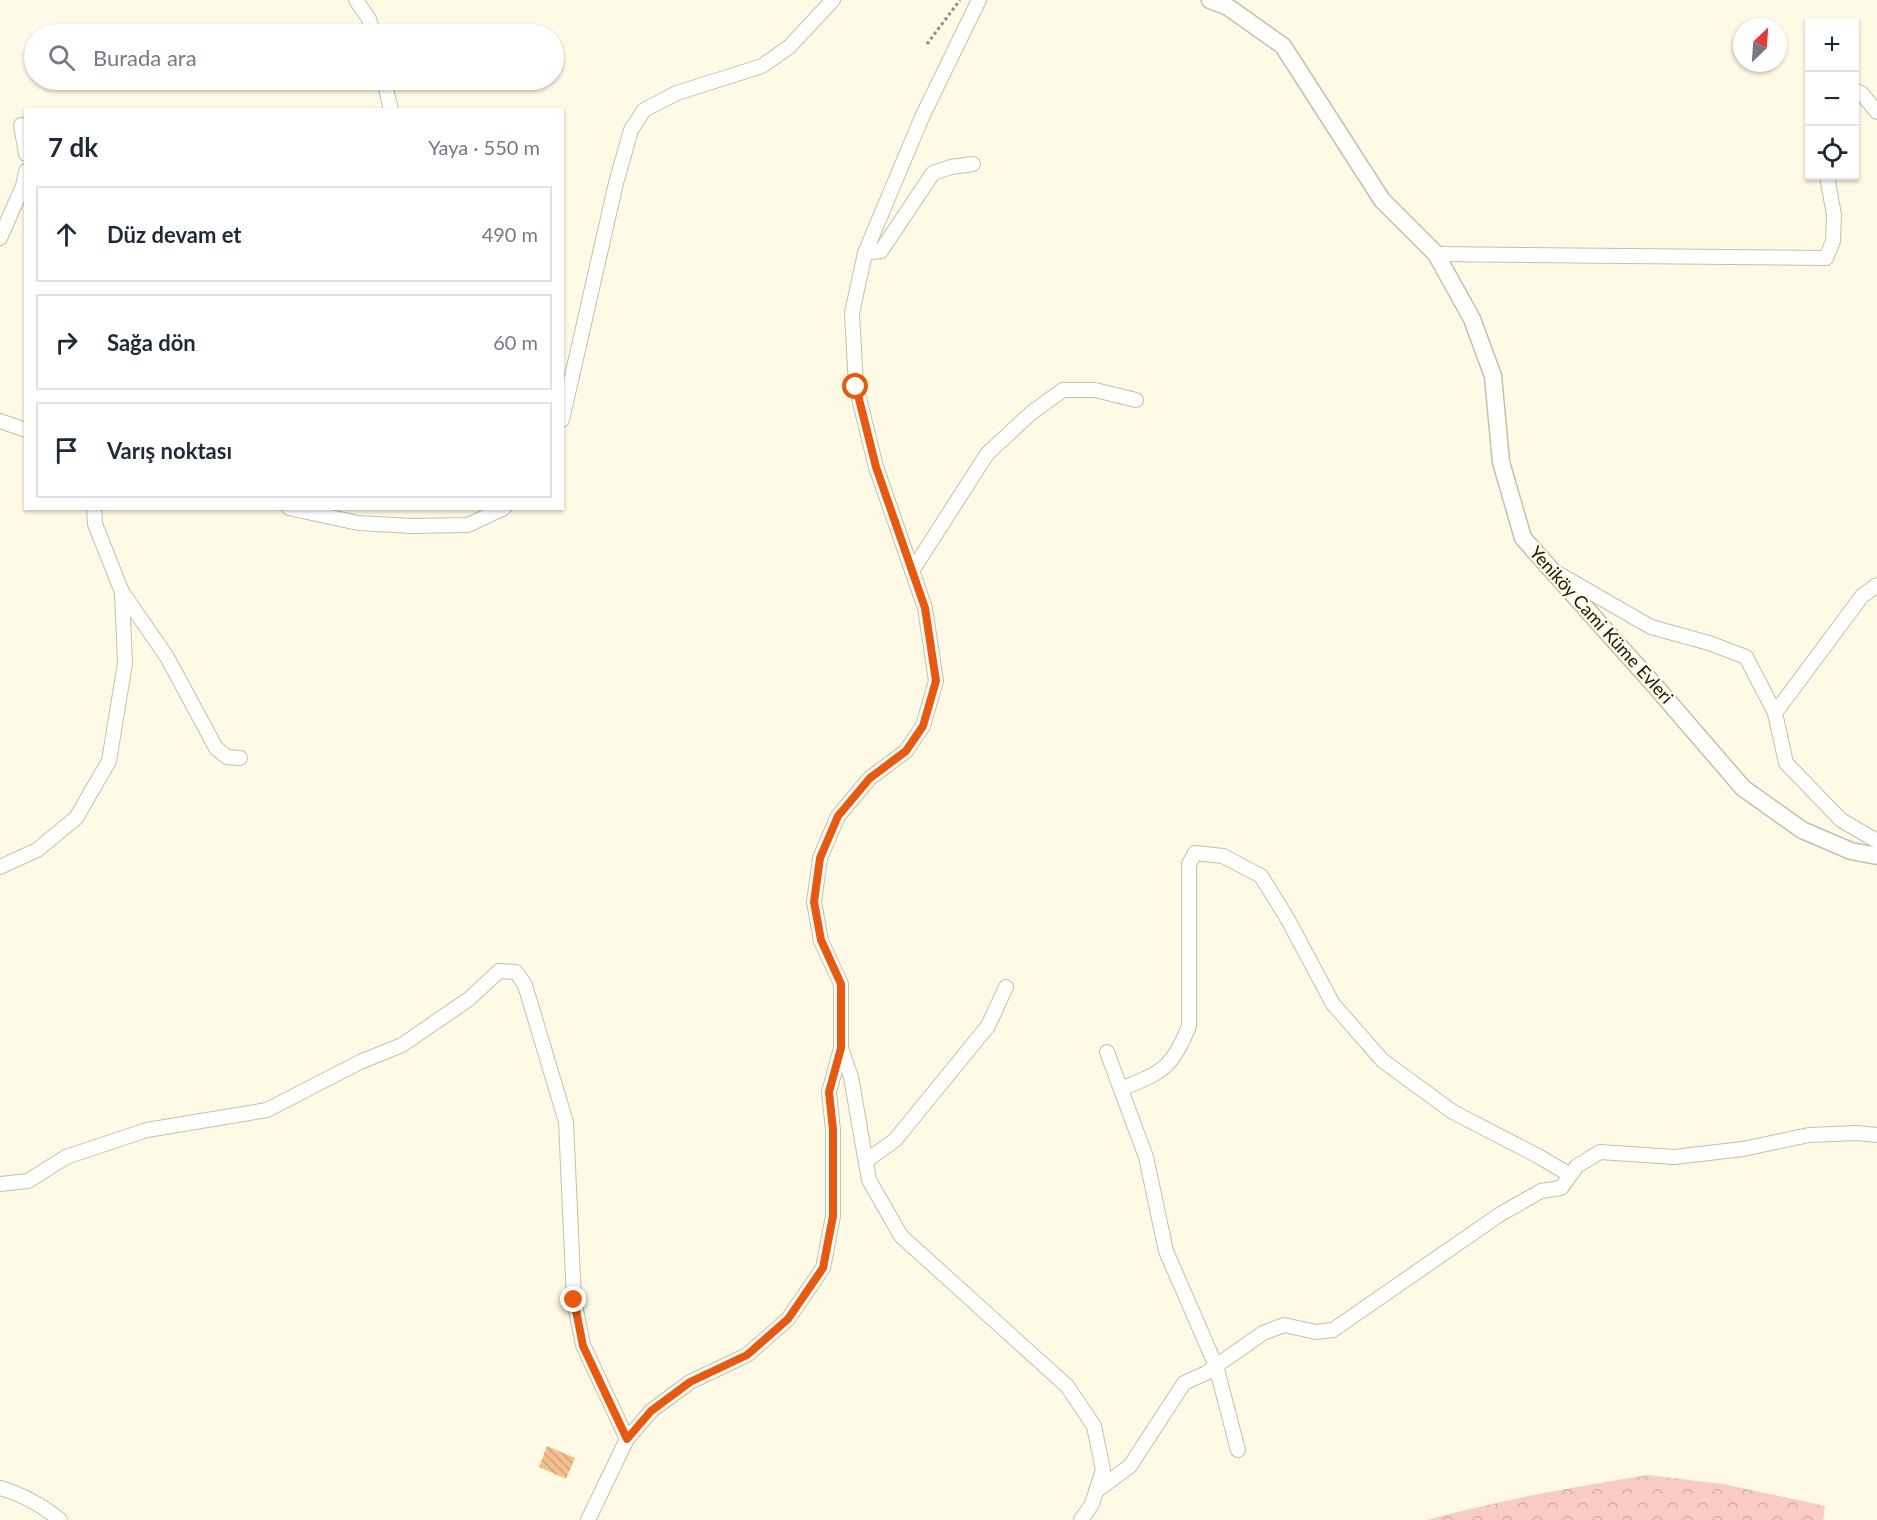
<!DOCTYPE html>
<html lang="tr">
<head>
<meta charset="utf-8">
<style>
  body { margin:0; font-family:Lato,sans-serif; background:#f6f6f7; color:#1f2937 }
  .controls { position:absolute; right:18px; top:18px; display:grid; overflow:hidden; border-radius:0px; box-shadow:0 2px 4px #0004 }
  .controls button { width:54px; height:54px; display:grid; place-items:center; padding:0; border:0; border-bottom:2px solid #e0e1e3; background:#fff; color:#1f2937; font:30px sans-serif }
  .compass { position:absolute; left:1733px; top:18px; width:54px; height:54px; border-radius:50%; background:#fff; box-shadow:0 2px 4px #0004; rotate:25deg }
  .stop { position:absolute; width:18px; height:18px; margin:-14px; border:4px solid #ea580c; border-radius:50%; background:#fff }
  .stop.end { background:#ea580c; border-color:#fff; box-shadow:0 2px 6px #0008 }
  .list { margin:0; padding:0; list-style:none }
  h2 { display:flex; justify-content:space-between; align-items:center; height:78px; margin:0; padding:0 24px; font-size:26px }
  h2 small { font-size:20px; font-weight:400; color:#747a83 }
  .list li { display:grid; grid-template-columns:39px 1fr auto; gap:18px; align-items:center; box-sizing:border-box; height:96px; margin:0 12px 12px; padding:0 12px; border:2px solid #e0e1e3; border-radius:0px }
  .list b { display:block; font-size:22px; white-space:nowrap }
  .list em { font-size:20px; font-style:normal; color:#747a83 }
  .icon { flex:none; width:33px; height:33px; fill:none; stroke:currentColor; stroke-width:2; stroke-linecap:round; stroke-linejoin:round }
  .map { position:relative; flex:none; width:1877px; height:1520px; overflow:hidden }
  .search { position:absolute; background:#fff; box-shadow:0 2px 4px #0004; left:24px; top:24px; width:540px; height:66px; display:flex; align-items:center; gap:15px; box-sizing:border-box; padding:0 21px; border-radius:33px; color:#747a83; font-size:22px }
  .panel { position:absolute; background:#fff; box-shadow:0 2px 4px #0004; left:24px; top:108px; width:540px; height:402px; border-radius:0px }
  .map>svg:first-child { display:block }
  .forest { fill:url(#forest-crowns) }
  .building { fill:url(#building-back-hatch) }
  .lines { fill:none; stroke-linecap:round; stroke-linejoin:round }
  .minor-casing { stroke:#c5c0a7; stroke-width:16 }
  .tertiary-casing { stroke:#c5c0a7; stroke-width:19 }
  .path { stroke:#908d7d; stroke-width:3; stroke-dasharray:3 3; stroke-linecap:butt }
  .minor { stroke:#fff; stroke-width:14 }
  .tertiary { stroke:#fff; stroke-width:16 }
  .route { stroke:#ea580c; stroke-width:8 }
  .labels { text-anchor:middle; stroke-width:4.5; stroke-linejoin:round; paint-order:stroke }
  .street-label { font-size:18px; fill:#19170e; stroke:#fffae5 }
</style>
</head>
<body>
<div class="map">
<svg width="1877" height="1520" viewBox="0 0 1877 1520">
  <defs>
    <pattern id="forest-crowns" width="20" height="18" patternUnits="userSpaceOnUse" patternTransform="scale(1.5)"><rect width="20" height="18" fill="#f9cbc3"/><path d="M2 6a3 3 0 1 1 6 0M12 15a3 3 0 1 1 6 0" fill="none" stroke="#d5aea6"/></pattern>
    <pattern id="building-back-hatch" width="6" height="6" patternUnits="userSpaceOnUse" patternTransform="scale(1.5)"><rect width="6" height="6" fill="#f5bf8e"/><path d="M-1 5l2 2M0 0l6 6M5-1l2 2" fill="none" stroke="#d1a379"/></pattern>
  </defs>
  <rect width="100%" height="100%" fill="#fffae5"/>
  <path class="forest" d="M 1648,1475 L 1723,1484 L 1825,1506 L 1823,1520 L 1427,1520 C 1500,1500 1573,1487 1648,1475 Z"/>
  <path class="building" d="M 547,1446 L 575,1458 L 566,1479 L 539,1467 Z"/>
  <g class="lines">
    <g class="minor-casing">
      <g id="minor">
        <path d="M 356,0 L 369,19 L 373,34"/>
        <path d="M 979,0 L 922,117 L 865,253 L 852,313 L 856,386 L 876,467 L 925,608 L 936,681 L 923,726 L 906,751 L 870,778 L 838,816 L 820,858 L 814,902 L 821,941 L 841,984 L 841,1048 L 851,1077 L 869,1180 L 901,1236 L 1067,1386 L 1094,1426 L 1103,1470 L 1092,1504 L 1081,1520"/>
        <path d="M 384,80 L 391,110"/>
        <path d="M 1854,90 L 1861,93 L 1877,112"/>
        <path d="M 21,125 L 26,154"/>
        <path d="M 0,238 L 23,186 L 26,171"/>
        <path d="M 865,253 L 881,251 L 933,173 L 951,167 L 973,164"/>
        <path d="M 1436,254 L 1826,258 L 1833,241 L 1834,215 L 1827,176"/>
        <path d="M 562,420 L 616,183 L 631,130 L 644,110 L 677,93 L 762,66 L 789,47 L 833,0"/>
        <path d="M 0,421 L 26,430"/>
        <path d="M 289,508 L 358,523 L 412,526 L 468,525 L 504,508"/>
        <path d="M 912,571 L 987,454 L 1031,413 L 1063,390 L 1095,390 L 1136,400"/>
        <path d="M 1559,574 L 1651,627 L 1709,643 L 1746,657 L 1775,713"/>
        <path d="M 1877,585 L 1862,596 L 1775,713 L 1786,763 L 1841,820 L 1877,841"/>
        <path d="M 122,592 L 167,657 L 216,748 L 227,757 L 240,758"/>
        <path d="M 0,867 L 37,850 L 76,818 L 109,761 L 125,663 L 122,592 L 95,524 L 94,508"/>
        <path d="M 1107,1052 L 1146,1157 L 1166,1251 L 1216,1366 L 1238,1450"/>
        <path d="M 1121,1089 C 1162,1072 1172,1069 1189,1026 L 1189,864 L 1195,853 L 1223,856 L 1261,876 L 1287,918 L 1333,1004 L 1383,1061 L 1453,1112 L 1538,1156 L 1570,1175"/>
        <path d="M 866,1161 L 895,1140 L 988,1026 L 1006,987"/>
        <path d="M 0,1184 L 28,1181 L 66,1157 L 147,1130 L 267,1110 L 360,1062 L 402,1045 L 469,999 L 499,971 L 516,972 L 525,985 L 566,1122 L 574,1300 L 583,1345 L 627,1439"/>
        <path d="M 0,1488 C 21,1494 43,1506 60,1520"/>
        <path d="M 1096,1491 L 1130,1466 L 1184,1383 L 1206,1373 L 1263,1333 L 1284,1325 L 1316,1332 L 1333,1330 L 1499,1215 L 1541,1191 L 1561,1188 L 1577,1166 L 1600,1152 L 1674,1157 L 1743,1149 L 1809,1135 L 1857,1133 L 1877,1135"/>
        <path d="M 588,1520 L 627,1439 L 651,1411 L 690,1382 L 747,1355 L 788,1319 L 823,1268 L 833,1216 L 833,1130 L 829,1092 L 841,1048"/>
      </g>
    </g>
    <g class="tertiary-casing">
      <path id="tertiary" d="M 1210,0 L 1228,7 L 1283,46 L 1382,200 L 1436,254 L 1472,319 L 1493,376 L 1501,462 L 1523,538 L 1656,687 L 1743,788 L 1802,830 L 1851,851 L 1877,856"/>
    </g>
    <path class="path" d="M 927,44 L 960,0"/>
    <use href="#minor" class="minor"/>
    <use href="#tertiary" class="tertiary"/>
  </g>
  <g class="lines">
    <path class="route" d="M 574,1300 L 583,1346 L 627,1439 L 651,1411 L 690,1382 L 747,1355 L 788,1319 L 823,1268 L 833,1216 L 833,1130 L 829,1092 L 841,1048 L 841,984 L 821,940 L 814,902 L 820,858 L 838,816 L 870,778 L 906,751 L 923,726 L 936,681 L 925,608 L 876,467 L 856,387"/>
  </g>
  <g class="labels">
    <g class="street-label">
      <text transform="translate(1601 625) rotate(48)" y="6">Yeniköy Cami Küme Evleri</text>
    </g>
  </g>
</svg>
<div class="controls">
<button>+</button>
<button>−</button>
<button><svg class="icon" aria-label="locate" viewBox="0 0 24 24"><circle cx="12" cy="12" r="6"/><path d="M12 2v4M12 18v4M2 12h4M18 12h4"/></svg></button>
</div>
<svg class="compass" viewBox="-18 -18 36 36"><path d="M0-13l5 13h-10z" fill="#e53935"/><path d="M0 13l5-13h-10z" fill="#747a83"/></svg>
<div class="stop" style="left:856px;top:387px"></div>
<div class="stop end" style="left:574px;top:1300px"></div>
<div class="search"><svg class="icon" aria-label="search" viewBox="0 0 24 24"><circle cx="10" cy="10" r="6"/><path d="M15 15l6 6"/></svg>Burada ara</div>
<section class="panel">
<h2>7 dk<small>Yaya · 550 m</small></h2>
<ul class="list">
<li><svg class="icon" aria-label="ahead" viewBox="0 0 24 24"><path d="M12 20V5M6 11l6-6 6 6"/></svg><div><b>Düz devam et</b></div><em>490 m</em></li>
<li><svg class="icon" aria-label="right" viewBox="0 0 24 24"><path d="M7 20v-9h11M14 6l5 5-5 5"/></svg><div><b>Sağa dön</b></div><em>60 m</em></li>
<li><svg class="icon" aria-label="arrive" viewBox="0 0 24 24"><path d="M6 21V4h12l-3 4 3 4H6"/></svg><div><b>Varış noktası</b></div></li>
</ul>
</section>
</div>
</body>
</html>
